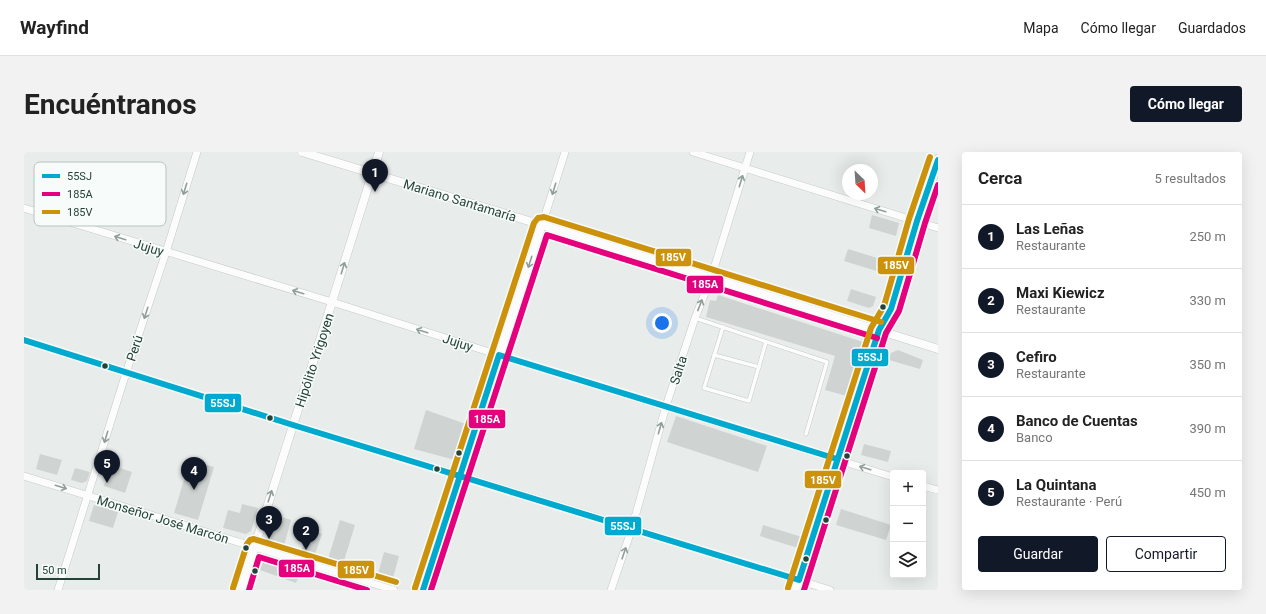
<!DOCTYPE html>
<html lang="es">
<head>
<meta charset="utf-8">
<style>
  body { margin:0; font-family:Roboto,sans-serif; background:#f2f2f2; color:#222 }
  .controls { position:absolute; right:12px; bottom:12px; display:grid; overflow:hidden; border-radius:4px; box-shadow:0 4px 16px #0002 }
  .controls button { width:36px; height:36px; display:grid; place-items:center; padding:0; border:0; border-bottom:1px solid #e0e0e0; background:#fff; color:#222; font:20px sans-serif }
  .compass { position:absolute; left:818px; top:12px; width:36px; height:36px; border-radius:50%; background:#fff; box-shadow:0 4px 16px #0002; rotate:155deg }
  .scale { position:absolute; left:12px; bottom:10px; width:64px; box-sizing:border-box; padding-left:4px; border:2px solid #24423a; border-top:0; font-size:11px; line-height:14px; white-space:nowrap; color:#24423a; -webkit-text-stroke:3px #f7fbf9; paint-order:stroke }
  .you { position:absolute; left:638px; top:171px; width:14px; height:14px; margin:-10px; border:3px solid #fff; border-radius:50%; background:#1a73e8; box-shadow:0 0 0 6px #1a73e833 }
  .badge { display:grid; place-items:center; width:26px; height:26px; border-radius:50%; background:#111827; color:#fff; font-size:13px; font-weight:700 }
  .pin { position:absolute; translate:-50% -33px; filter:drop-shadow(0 1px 2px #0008) }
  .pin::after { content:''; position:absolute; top:21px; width:14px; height:12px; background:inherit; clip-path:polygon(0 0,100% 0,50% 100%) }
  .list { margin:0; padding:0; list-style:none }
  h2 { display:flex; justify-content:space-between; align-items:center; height:52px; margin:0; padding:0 16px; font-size:17px }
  h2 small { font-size:13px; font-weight:400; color:#767676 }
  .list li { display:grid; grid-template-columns:26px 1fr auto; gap:12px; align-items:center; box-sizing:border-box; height:64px; padding:0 16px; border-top:1px solid #e0e0e0 }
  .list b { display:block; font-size:15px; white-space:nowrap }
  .list p { margin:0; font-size:13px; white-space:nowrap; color:#767676 }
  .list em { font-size:13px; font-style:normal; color:#767676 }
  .actions { display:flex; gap:8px; padding:12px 16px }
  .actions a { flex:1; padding:9px 0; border:1px solid #111827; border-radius:4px; text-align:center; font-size:14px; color:#111827 }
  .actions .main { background:#111827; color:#fff }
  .icon { flex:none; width:22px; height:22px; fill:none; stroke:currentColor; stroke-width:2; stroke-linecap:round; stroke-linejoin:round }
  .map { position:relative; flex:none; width:914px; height:438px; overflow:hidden; border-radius:4px }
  header { display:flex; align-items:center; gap:24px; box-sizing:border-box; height:56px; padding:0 20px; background:#fff; border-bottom:1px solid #e0e0e0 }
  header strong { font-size:19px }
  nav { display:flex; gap:22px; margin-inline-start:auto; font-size:14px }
  .intro { display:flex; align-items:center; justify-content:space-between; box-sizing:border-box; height:96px; padding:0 24px }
  h1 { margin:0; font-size:28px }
  .button { padding:10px 18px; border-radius:4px; background:#111827; color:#fff; font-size:14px; font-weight:700 }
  main { display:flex; gap:24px; padding:0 24px }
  aside { flex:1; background:#fff; border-radius:4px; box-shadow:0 4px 16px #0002 }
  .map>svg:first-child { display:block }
  .building { fill:#cfd4d2 }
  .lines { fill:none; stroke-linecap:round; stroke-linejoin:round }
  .service-casing { stroke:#c5cac8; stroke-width:4.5 }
  .minor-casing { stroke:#c5cac8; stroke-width:8 }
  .tertiary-casing { stroke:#c5cac8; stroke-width:9 }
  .secondary-casing { stroke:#c3cbc8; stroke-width:11 }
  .service { stroke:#fcfcfc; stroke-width:3.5 }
  .minor { stroke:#fcfcfc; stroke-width:7 }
  .tertiary { stroke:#fcfcfc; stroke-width:8 }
  .secondary { stroke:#fcfcfc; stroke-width:10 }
  .bus-1-casing { stroke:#f7fbf9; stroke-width:9 }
  .bus-2-casing { stroke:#f7fbf9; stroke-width:9 }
  .bus-3-casing { stroke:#f7fbf9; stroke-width:9 }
  .bus-1 { stroke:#00a9ce; stroke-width:6 }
  .bus-2 { stroke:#e5007d; stroke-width:6 }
  .bus-3 { stroke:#cd920c; stroke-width:6 }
  .oneway { stroke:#909f9b }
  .bus-dot { fill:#24423a; stroke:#f7fbf9; stroke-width:1.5 }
  .labels { text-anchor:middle; stroke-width:3; stroke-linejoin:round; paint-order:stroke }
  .street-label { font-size:13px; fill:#24423a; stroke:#f7fbf9 }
  .key { fill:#f7fbf9; stroke:#b8c4c0; stroke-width:1 }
  .key-label { font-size:11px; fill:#24423a }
  .line-badge { stroke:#f7fbf9; stroke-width:1.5 }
  .badge-label { font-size:11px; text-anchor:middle; font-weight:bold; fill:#fff }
</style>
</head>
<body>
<header>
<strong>Wayfind</strong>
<nav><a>Mapa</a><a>Cómo llegar</a><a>Guardados</a></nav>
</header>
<div class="intro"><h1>Encuéntranos</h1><a class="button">Cómo llegar</a></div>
<main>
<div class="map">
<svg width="914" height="438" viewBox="0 0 914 438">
  <rect width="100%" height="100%" fill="#e8edeb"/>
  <g class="building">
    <path d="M 848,63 L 875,71 L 872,84 L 845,76 Z"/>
    <path d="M 824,97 L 863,109 L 859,121 L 820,109 Z"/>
    <path d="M 827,137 L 852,145 L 849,154 L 845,156 L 823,149 Z"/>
    <path d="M 694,143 L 839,190 L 823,244 L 801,238 L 811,204 L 682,165 L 686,148 L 692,149 Z"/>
    <path d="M 874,198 L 899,208 L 896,217 L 865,208 L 867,201 Z"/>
    <path d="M 402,258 L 442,272 L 431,308 L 390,297 Z"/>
    <path d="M 652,264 L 743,294 L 734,320 L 643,290 Z"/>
    <path d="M 840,292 L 867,299 L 864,310 L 837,303 Z"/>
    <path d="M 16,302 L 38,308 L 33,323 L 12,317 Z"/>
    <path d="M 166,308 L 190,315 L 174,368 L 150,361 Z"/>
    <path d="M 87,313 L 108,320 L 101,341 L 80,334 Z"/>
    <path d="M 51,316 L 66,320 L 63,329 L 58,331 L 47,328 Z"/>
    <path d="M 218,352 L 234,356 L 227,379 L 222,382 L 199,376 L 204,358 L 216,361 Z"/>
    <path d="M 70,353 L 94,360 L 89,376 L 65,369 Z"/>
    <path d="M 817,357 L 867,373 L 862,388 L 812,373 Z"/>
    <path d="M 251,363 L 267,368 L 260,394 L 243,389 Z"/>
    <path d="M 316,368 L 331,373 L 319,412 L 304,407 Z"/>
    <path d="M 739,373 L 778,385 L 774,396 L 736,384 Z"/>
    <path d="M 285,378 L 298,382 L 291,402 L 278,397 Z"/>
    <path d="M 360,400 L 375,404 L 369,426 L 354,422 Z"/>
    <path d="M 244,404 L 278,416 L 272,431 L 236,418 L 241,405 Z"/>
  </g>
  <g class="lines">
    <g class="service-casing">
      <g id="service">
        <path d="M 671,166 L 803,210 L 782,282"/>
        <path d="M 699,175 L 680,236 L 725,249 L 742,190"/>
        <path d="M 690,203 L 735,215"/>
      </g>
    </g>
    <g class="minor-casing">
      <g id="minor">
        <path d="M 669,0 L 914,76"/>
        <path d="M 0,56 L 308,150 L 475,203 L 869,325"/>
        <path d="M 518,73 L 541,0"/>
        <path d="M 0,188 L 269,273 L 608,376 L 806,438"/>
        <path d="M 0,324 L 370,438"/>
        <path d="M 899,334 L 914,338"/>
        <path d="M 34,438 L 102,221 L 142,100 L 173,0"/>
        <path d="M 587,438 L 608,376 L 642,254 L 671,166 L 687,126 L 726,0"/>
      </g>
    </g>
    <g class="tertiary-casing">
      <g id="tertiary">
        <path d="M 278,0 L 518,73 L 914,197"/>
        <path d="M 217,438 L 308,150 L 355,0"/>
        <path d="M 399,438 L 518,73"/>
      </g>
    </g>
    <g class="secondary-casing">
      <path id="secondary" d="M 772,438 L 813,307 L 855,178 L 867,157 L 893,69 L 914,8"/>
    </g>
    <use href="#service" class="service"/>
    <use href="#minor" class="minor"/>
    <use href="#tertiary" class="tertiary"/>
    <use href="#secondary" class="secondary"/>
    <g class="bus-1-casing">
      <g id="bus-1">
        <path d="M 0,188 L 269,273 L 775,428 L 855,178 L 867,157 L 893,69 L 914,8"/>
        <path d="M 399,438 L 475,203 L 813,307"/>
      </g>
    </g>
    <g class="bus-2-casing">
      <g id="bus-2">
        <path d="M 225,438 L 235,405 L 343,438"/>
        <path d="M 407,438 L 523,83 L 853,186"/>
        <path d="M 780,438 L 862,181 L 875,159 L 901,71 L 914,33"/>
      </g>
    </g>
    <g class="bus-3-casing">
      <g id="bus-3">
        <path d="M 209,436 L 223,392 L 226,388 L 230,387 L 372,430"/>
        <path d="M 391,436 L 510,71 L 514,66 L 520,65 L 857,170"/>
        <path d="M 764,436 L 847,176 L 860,154 L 885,67 L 906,5"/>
      </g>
    </g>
    <use href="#bus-1" class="bus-1"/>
    <use href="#bus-2" class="bus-2"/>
    <use href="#bus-3" class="bus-3"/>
  </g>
  <defs><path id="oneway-shaft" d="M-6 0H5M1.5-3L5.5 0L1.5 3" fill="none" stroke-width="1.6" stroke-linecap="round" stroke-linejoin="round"/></defs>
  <g class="oneway">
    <use href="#oneway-shaft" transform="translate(717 29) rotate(-73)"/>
    <use href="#oneway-shaft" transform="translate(161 37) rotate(107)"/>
    <use href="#oneway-shaft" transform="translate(530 37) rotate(107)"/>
    <use href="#oneway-shaft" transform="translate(856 58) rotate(-163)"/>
    <use href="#oneway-shaft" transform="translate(96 86) rotate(-163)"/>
    <use href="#oneway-shaft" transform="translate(506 110) rotate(108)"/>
    <use href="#oneway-shaft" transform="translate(319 116) rotate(-73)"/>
    <use href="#oneway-shaft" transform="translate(274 140) rotate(-163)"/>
    <use href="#oneway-shaft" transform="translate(676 153) rotate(-69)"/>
    <use href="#oneway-shaft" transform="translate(122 161) rotate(108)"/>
    <use href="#oneway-shaft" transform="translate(398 179) rotate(-162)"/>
    <use href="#oneway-shaft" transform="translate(636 276) rotate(-74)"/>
    <use href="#oneway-shaft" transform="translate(82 285) rotate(107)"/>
    <use href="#oneway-shaft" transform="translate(841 316) rotate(-163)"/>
    <use href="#oneway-shaft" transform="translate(37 335) rotate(17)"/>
    <use href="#oneway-shaft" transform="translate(246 344) rotate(-72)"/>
    <use href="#oneway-shaft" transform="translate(600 401) rotate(-71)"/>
  </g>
  <g class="bus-dot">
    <circle cx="859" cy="155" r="3.5"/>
    <circle cx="81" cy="214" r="3.5"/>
    <circle cx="246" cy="266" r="3.5"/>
    <circle cx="435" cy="301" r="3.5"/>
    <circle cx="823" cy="304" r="3.5"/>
    <circle cx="413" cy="317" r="3.5"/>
    <circle cx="802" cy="368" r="3.5"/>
    <circle cx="222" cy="396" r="3.5"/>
    <circle cx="782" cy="407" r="3.5"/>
    <circle cx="231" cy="419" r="3.5"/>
  </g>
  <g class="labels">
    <g class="street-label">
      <text transform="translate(436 48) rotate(17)" y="5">Mariano Santamaría</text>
      <text transform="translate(125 95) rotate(17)" y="5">Jujuy</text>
      <text transform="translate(434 190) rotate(18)" y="5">Jujuy</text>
      <text transform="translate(110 196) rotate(-72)" y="5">Perú</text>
      <text transform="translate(290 208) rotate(-72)" y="5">Hipólito Yrigoyen</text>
      <text transform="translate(654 218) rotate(-72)" y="5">Salta</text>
      <text transform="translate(139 367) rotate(17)" y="5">Monseñor José Marcón</text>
    </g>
  </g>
  <rect x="10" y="10" width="132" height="64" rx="6" class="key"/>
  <rect x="18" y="22" width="18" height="4" fill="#00a9ce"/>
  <rect x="18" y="40" width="18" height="4" fill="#e5007d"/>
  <rect x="18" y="58" width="18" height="4" fill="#cd920c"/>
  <g class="key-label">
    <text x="43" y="28">55SJ</text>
    <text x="43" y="46">185A</text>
    <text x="43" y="64">185V</text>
  </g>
  <g class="line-badge">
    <rect x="631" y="96" width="37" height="19" rx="4" fill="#cd920c"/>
    <rect x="853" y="104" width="38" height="19" rx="4" fill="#cd920c"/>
    <rect x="662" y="123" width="38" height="19" rx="4" fill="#e5007d"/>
    <rect x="827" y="196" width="38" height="19" rx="4" fill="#00a9ce"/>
    <rect x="180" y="241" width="38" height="20" rx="4" fill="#00a9ce"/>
    <rect x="444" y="257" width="38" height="20" rx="4" fill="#e5007d"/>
    <rect x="780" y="318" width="38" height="19" rx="4" fill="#cd920c"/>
    <rect x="580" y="364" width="38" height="20" rx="4" fill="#00a9ce"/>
    <rect x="254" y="407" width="37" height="19" rx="4" fill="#e5007d"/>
    <rect x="313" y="408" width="38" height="19" rx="4" fill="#cd920c"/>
  </g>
  <g class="badge-label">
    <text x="649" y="109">185V</text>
    <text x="872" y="117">185V</text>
    <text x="681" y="136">185A</text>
    <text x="846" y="209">55SJ</text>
    <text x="199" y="255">55SJ</text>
    <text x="463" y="271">185A</text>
    <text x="799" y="332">185V</text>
    <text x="599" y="378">55SJ</text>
    <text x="273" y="420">185A</text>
    <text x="332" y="422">185V</text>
  </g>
</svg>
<div class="controls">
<button>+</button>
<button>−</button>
<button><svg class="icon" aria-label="layers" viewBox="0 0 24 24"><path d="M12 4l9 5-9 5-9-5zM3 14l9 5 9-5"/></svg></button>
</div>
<svg class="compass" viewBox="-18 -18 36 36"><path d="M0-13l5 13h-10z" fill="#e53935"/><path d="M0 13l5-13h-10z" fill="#767676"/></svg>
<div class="scale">50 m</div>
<div class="you"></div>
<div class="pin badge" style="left:351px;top:40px">1</div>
<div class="pin badge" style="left:282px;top:398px">2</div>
<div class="pin badge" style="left:245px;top:387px">3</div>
<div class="pin badge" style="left:170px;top:338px">4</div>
<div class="pin badge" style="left:83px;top:331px">5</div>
</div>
<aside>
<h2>Cerca<small>5 resultados</small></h2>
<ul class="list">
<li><span class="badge">1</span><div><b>Las Leñas</b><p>Restaurante</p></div><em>250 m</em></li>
<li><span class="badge">2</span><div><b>Maxi Kiewicz</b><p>Restaurante</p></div><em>330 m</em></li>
<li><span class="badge">3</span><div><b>Cefiro</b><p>Restaurante</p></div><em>350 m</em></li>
<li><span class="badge">4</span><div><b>Banco de Cuentas</b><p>Banco</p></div><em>390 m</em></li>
<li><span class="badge">5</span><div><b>La Quintana</b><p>Restaurante · Perú</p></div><em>450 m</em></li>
</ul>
<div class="actions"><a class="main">Guardar</a><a>Compartir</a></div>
</aside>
</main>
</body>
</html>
